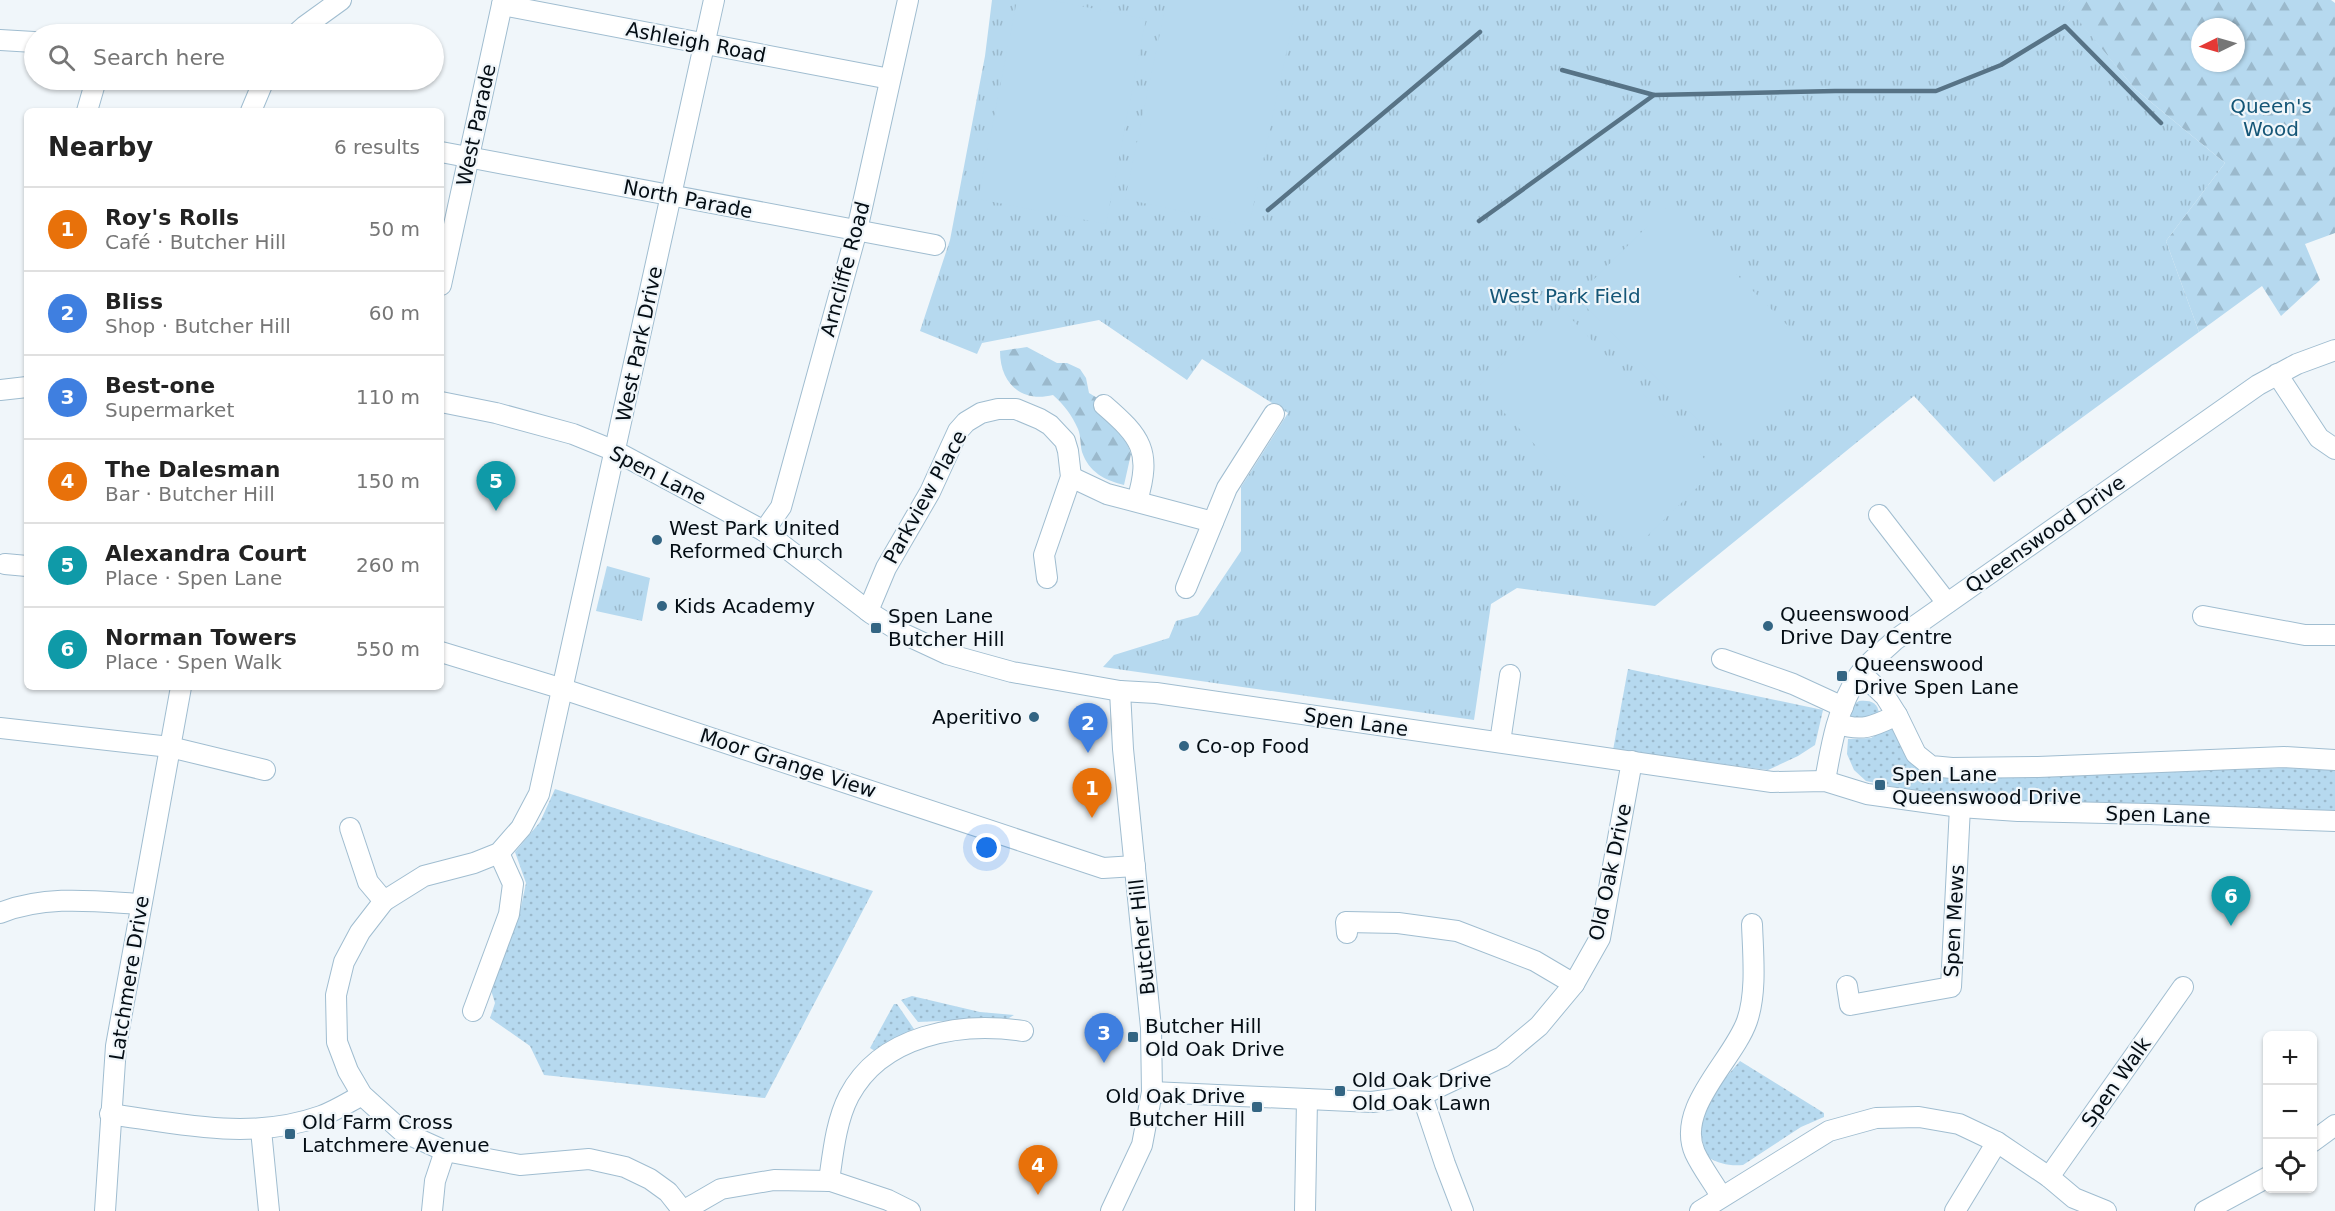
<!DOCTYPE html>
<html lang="en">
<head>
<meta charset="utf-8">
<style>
  body { margin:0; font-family:"DejaVu Sans",sans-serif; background:#f6f6f6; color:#222 }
  .controls { position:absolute; right:18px; bottom:18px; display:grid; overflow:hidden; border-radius:9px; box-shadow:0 2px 4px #0004 }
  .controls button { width:54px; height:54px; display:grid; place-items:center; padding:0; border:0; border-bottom:2px solid #e0e0e0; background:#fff; color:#222; font:30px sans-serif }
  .compass { position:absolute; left:2191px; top:18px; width:54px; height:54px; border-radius:50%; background:#fff; box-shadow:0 2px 4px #0004; rotate:265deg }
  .you { position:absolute; left:987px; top:848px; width:21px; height:21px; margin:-15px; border:4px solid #fff; border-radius:50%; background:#1a73e8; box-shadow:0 0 0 9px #1a73e833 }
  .badge { display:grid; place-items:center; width:39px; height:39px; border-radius:50%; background:#336583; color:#fff; font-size:20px; font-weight:700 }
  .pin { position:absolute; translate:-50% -50px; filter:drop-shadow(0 2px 3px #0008) }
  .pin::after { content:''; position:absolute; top:32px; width:21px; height:18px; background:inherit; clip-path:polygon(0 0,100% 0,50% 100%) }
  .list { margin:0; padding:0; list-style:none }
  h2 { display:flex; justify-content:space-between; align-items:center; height:78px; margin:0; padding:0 24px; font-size:26px }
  h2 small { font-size:20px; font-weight:400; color:#767676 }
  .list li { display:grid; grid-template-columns:39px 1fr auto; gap:18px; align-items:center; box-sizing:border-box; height:84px; padding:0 24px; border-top:2px solid #e0e0e0 }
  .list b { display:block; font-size:22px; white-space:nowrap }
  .list p { margin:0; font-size:20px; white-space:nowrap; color:#767676 }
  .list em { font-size:20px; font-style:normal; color:#767676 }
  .icon { flex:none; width:33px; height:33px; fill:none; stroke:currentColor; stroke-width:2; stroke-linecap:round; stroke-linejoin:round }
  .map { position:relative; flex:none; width:2335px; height:1211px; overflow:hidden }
  .search { position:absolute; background:#fff; box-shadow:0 2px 4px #0004; left:24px; top:24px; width:420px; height:66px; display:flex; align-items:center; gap:15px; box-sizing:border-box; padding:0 21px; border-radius:33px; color:#767676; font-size:22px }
  .panel { position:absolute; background:#fff; box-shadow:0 2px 4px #0004; left:24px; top:108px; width:420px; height:582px; border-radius:9px }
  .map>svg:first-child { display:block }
  .grass { fill:url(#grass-dots) }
  .forest { fill:url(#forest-firs); fill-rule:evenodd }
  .park { fill:url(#park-tufts) }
  .garden { fill:#b6d9ef }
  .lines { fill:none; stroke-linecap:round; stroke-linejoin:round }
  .stream { stroke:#577386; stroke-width:4.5 }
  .minor-casing { stroke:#a0bdd0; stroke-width:22 }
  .minor { stroke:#fff; stroke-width:20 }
  .poi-dot { fill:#336583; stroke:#f0f6fa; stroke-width:2 }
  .labels { text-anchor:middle; stroke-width:4.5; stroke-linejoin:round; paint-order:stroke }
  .street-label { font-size:20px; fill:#040d14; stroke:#f0f6fa }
  .park-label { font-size:20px; fill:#155677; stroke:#f0f6fa }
  .poi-label { font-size:20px; fill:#040d14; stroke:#f0f6fa; text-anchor:start }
</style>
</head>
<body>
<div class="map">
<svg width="2335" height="1211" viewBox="0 0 2335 1211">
  <defs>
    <pattern id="grass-dots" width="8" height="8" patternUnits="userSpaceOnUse" patternTransform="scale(1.5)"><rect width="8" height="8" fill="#b6d9ef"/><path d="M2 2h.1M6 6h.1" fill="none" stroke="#9bb9cc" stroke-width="1.8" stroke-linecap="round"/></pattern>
    <pattern id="forest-firs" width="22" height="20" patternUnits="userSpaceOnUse" patternTransform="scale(1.5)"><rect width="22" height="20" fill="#b6d9ef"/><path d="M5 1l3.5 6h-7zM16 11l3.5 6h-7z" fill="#9bb9cc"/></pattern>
    <pattern id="park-tufts" width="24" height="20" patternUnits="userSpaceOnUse" patternTransform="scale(1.5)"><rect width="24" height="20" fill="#b6d9ef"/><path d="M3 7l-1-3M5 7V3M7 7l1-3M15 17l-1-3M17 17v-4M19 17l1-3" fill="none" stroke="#9bb9cc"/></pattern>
  </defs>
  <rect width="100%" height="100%" fill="#f0f6fa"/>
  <g class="grass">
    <path d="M 1628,669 L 1823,710 L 1815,745 L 1798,756 L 1768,770 L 1613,750 Z"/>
    <path d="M 1859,701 C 1870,700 1878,702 1879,714 L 1852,721 C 1848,713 1851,705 1859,701 Z"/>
    <path d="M 1893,725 C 1907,756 1907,767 1942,776 L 2285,768 L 2335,770 L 2335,813 L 2274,809 L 1987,800 L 1908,790 L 1866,781 L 1854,770 L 1847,754 L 1848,739 L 1871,738 Z"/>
    <path d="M 555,789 L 873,891 L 765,1098 L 544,1075 L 530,1046 L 490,1018 L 495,1003 L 490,987 L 521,907 L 526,883 L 515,852 L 540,822 Z"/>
    <path d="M 912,996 L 980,1012 L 1014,1015 L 1009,1018 L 918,1022 L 901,1000 Z"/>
    <path d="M 894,1004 L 897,1004 L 914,1029 L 875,1051 L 870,1048 Z"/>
    <path d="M 1740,1061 L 1824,1113 L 1824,1117 L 1801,1127 L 1743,1165 C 1729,1166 1720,1164 1707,1157 L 1699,1128 L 1710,1096 Z"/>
  </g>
  <g class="forest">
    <path d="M 2070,0 L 2331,0 L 2335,3 L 2335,233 L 2305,244 L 2320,280 L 2281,316 L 2262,286 L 2199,332 L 2166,241 L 2225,163 L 2135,89 L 2065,5 ZM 2200,27 L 2236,27 L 2236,63 L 2200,63 Z"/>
    <path d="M 1027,347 L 1057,363 L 1067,363 L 1080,369 L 1086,378 L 1089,393 L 1099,399 L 1094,407 L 1125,437 L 1131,454 L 1124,485 C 1104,480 1089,472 1082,452 C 1080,444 1081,436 1078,429 C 1072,415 1064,405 1053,395 C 1021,403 1000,383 1000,351 Z"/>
  </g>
  <g class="park">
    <path d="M 992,0 L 2070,0 L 2066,5 L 2135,89 L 2225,163 L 2166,241 L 2199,332 L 1994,482 L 1914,396 L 1655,606 L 1517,588 L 1491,604 L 1474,720 L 1103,667 L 1114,655 L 1169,638 L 1176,621 L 1198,615 L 1241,551 L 1241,487 L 1288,413 L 1202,359 L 1187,380 L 1099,320 L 982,343 L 977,354 L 920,331 L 950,240 L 985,56 Z"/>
    <path d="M 607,566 L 650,578 L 642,621 L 596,611 Z"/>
  </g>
  <g class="garden">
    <path d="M 1017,0 L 1050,0 L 1146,19 L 1106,224 L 978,199 Z"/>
    <path d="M 1167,0 L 1278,0 L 1297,3 L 1249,226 L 1125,199 Z"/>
    <path d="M 1668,206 L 1825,363 L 1733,455 L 1576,297 Z"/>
    <path d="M 1561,308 L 1715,470 L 1634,549 L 1479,386 Z"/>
  </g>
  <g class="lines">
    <g class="stream">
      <path d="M 1562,70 L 1654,95"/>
      <path d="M 1268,210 L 1480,32"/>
      <path d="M 1479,221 L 1654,95 L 1835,91 L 1936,91 L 2001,65 L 2065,26 L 2161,123"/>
    </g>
    <g class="minor-casing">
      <g id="minor">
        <path d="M 502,5 L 890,79"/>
        <path d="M 296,34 L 305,26 L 341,0"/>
        <path d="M 0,40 L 34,42"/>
        <path d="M 87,111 L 96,80"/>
        <path d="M 251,111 L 264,80"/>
        <path d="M 441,152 L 935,245"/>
        <path d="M 441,285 L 503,0"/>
        <path d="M 2277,374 L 2319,438 L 2335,449"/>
        <path d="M 0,390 L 27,387"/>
        <path d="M 441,402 L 496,413 L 573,434 L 615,451 L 764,531 L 872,614 L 904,634 L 947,654 L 1012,672 L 1120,691 L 1156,693 L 1772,782 L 1825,781 L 1867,794 L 1960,807 L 2018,811 L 2149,814 L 2335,821"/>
        <path d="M 1104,405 C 1141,437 1152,451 1137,501"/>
        <path d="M 1071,477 L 1107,494 L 1213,522"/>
        <path d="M 1879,515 L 1947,603"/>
        <path d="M 764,531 L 781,507 L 857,230 L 908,0"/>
        <path d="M 5,564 L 27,566"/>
        <path d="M 1186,588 L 1227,488 L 1274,414"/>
        <path d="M 868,611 L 886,568 L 930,492 L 958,431 L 966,422 L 981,413 L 998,409 L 1016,409 L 1040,419 L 1050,425 L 1065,441 L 1068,451 L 1071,477 L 1044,555 L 1047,578"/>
        <path d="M 2203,616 L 2305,635 L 2335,635"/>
        <path d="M 441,652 L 563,689 L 1103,868 L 1135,866"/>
        <path d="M 1722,659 L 1793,684 L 1843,707"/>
        <path d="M 1861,673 L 1885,696 L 1897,715 L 1916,754 L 1931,766 L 1952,768 L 2038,767 L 2284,757 L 2335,760"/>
        <path d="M 1838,724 C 1863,732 1874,726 1897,715"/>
        <path d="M 0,728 L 170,747 L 265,770"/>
        <path d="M 1500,742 L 1510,675"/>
        <path d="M 1825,781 C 1831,746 1838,705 1859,675 C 1868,662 1884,651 1895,640 L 2258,385 L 2297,364 L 2335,350"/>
        <path d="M 350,828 L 368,882 L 384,901"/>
        <path d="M 0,913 C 45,895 93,901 140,904"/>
        <path d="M 1347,933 L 1346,922 L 1398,923 L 1457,931 L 1535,961 L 1574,984"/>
        <path d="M 1847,986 L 1850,1005 L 1951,987 L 1960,807"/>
        <path d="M 473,1011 L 509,914 L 513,884 L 499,853"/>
        <path d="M 1152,1092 L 1372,1102 L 1422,1095 L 1502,1057 L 1539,1026 L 1574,984 L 1600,938 L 1632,761"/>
        <path d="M 1422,1095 L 1445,1164 L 1463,1211"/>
        <path d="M 110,1114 C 181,1124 251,1141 321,1116 C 335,1111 349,1102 362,1095"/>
        <path d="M 261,1130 L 269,1211"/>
        <path d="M 2312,1142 L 2335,1125"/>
        <path d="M 2049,1177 L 2183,987"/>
        <path d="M 829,1181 C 833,1153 836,1121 849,1096 C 881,1035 960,1021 1023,1031"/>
        <path d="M 1721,1196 C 1713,1182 1702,1168 1695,1153 C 1675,1108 1733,1061 1747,1021 C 1757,992 1753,954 1752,924"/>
        <path d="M 105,1211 L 116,1046 L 181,687"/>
        <path d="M 432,1211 L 435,1181 L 445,1151"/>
        <path d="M 683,1211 L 668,1192 L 650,1179 L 625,1167 L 589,1159 L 520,1165 L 445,1151 L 403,1132 L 362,1095 L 348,1071 L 337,1042 L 336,995 L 344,962 L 360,932 L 384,901 L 424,876 L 474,863 L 499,853 L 521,828 L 539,794 L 714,0"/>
        <path d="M 683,1211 L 721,1189 L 774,1180 L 831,1181 L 888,1200 L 910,1211"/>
        <path d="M 1111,1211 L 1142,1145 L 1152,1092 L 1151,1028 L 1123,749 L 1120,691"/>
        <path d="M 1305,1211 L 1307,1099"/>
        <path d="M 1700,1211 L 1829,1131 L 1876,1118 L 1919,1117 L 1959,1124 L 1997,1142 L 2049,1177 L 2074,1198 L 2106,1211"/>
        <path d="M 1955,1211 L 1997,1142"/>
        <path d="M 2205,1211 L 2268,1177"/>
      </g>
    </g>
    <use href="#minor" class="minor"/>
  </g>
  <g class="poi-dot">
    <circle cx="657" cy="540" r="6"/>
    <circle cx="662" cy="606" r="6"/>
    <circle cx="1768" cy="626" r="6"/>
    <rect x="870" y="622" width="12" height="12" rx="3"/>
    <rect x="1836" y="670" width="12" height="12" rx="3"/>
    <circle cx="1034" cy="717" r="6"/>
    <circle cx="1184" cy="746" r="6"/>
    <rect x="1874" y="779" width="12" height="12" rx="3"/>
    <rect x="1127" y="1031" width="12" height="12" rx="3"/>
    <rect x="1334" y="1085" width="12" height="12" rx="3"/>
    <rect x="1251" y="1101" width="12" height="12" rx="3"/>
    <rect x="284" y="1128" width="12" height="12" rx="3"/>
  </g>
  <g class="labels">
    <g class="street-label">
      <text transform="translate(696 42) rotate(11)" y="7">Ashleigh Road</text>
      <text transform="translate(476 125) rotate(-78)" y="7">West Parade</text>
      <text transform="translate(688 199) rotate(11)" y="7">North Parade</text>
      <text transform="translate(845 269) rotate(-75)" y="7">Arncliffe Road</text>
      <text transform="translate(639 344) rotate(-78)" y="7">West Park Drive</text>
      <text transform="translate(658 475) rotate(27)" y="7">Spen Lane</text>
      <text transform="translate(925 497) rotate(-61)" y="7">Parkview Place</text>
      <text transform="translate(2045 534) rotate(-35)" y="7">Queenswood Drive</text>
      <text transform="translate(1356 722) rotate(8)" y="7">Spen Lane</text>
      <text transform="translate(788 763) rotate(18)" y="7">Moor Grange View</text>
      <text transform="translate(2158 815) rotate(2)" y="7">Spen Lane</text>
      <text transform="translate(1610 872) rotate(-78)" y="7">Old Oak Drive</text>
      <text transform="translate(1954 921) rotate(-87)" y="7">Spen Mews</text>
      <text transform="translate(1142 937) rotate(-96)" y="7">Butcher Hill</text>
      <text transform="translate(129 978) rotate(-81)" y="7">Latchmere Drive</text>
      <text transform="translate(2116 1082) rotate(-55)" y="7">Spen Walk</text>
    </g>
    <g class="park-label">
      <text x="2271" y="113">Queen's<tspan x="2271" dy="23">Wood</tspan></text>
      <text x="1565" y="303">West Park Field</text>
    </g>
    <g class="poi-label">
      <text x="669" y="535">West Park United<tspan x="669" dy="23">Reformed Church</tspan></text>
      <text x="674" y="613">Kids Academy</text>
      <text x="1780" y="621">Queenswood<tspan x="1780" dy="23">Drive Day Centre</tspan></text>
      <text x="888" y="623">Spen Lane<tspan x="888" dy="23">Butcher Hill</tspan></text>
      <text x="1854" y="671">Queenswood<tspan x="1854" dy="23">Drive Spen Lane</tspan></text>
      <text x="1022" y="724" text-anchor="end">Aperitivo</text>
      <text x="1196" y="753">Co-op Food</text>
      <text x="1892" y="781">Spen Lane<tspan x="1892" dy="23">Queenswood Drive</tspan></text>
      <text x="1145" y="1033">Butcher Hill<tspan x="1145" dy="23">Old Oak Drive</tspan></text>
      <text x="1352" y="1087">Old Oak Drive<tspan x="1352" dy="23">Old Oak Lawn</tspan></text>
      <text x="1245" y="1103" text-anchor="end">Old Oak Drive<tspan x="1245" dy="23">Butcher Hill</tspan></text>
      <text x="302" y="1129">Old Farm Cross<tspan x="302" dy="23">Latchmere Avenue</tspan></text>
    </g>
  </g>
</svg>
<div class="controls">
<button>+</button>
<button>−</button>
<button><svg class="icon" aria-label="locate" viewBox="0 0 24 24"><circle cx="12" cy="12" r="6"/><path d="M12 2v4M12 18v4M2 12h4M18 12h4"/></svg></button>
</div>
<svg class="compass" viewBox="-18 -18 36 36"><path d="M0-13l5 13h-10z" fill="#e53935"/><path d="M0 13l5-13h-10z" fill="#767676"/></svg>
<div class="you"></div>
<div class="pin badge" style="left:1092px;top:818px;background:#e8710a">1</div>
<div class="pin badge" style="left:1088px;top:753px;background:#3f7fe0">2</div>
<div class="pin badge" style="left:1104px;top:1063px;background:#3f7fe0">3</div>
<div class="pin badge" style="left:1038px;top:1195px;background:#e8710a">4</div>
<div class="pin badge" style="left:496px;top:511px;background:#0f9aa8">5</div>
<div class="pin badge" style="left:2231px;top:926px;background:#0f9aa8">6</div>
<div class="search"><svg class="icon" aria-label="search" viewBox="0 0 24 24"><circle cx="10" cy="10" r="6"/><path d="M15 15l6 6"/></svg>Search here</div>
<section class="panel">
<h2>Nearby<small>6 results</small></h2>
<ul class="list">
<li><span class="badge" style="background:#e8710a">1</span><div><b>Roy's Rolls</b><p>Café · Butcher Hill</p></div><em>50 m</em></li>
<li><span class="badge" style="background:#3f7fe0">2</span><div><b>Bliss</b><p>Shop · Butcher Hill</p></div><em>60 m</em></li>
<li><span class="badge" style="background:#3f7fe0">3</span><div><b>Best-one</b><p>Supermarket</p></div><em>110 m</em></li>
<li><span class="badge" style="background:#e8710a">4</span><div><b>The Dalesman</b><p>Bar · Butcher Hill</p></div><em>150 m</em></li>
<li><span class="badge" style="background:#0f9aa8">5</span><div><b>Alexandra Court</b><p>Place · Spen Lane</p></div><em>260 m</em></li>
<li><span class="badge" style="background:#0f9aa8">6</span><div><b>Norman Towers</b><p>Place · Spen Walk</p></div><em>550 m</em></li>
</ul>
</section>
</div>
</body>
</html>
